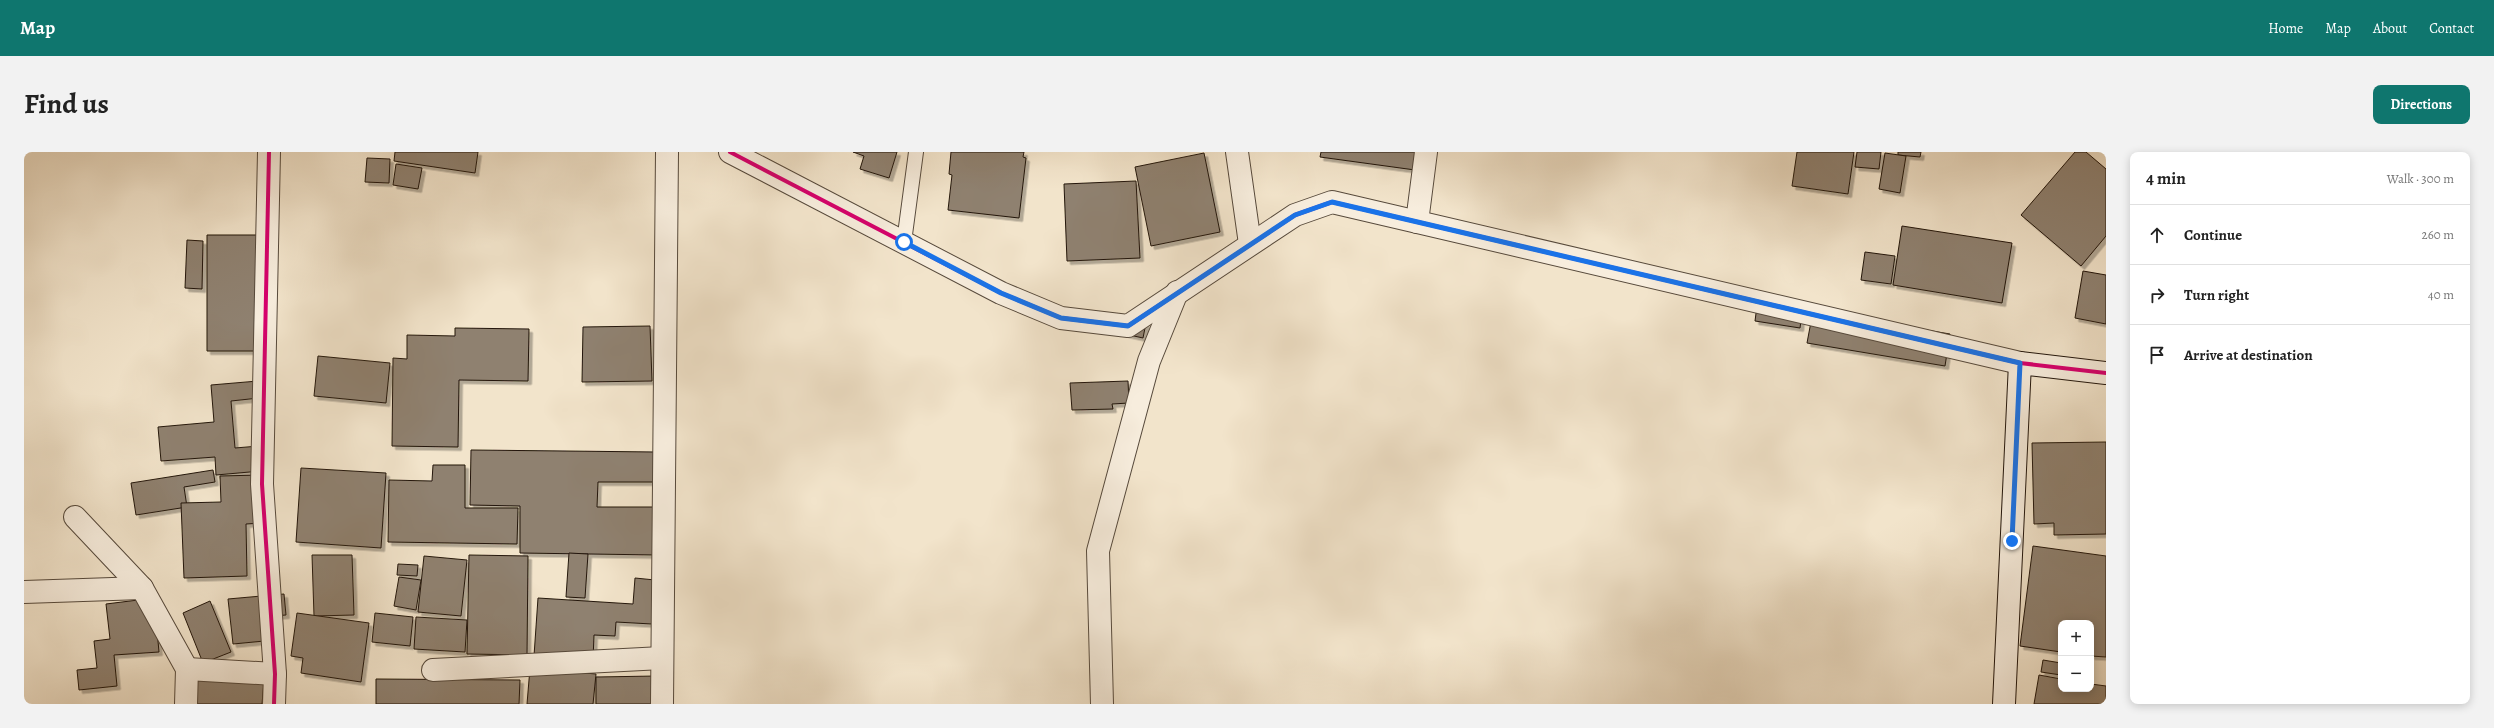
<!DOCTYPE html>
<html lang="en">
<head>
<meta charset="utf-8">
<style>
  body { margin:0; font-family:Alegreya,serif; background:#f2f2f2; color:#222 }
  .controls { position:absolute; right:12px; bottom:12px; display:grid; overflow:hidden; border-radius:8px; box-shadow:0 2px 10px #0003 }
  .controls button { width:36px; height:36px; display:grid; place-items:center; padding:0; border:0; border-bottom:1px solid #e0e0e0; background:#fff; color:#222; font:20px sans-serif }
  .stop { position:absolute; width:12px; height:12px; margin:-9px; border:3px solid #1a73e8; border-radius:50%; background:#fff }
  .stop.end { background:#1a73e8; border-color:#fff; box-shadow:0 1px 4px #0008 }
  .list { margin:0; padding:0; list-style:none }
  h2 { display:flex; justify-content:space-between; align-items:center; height:52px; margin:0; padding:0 16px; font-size:17px }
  h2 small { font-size:13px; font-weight:400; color:#767676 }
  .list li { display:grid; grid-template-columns:26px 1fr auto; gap:12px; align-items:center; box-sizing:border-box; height:60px; padding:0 16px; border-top:1px solid #e0e0e0 }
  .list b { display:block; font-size:15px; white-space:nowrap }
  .list em { font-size:13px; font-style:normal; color:#767676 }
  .icon { flex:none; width:22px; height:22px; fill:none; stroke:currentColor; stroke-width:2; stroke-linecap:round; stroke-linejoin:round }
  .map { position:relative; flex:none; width:2082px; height:552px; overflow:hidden; border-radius:8px }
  header { display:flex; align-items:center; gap:24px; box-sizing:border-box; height:56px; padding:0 20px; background:#0f766e; color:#fff }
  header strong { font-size:19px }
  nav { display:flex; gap:22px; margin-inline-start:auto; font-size:14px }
  .intro { display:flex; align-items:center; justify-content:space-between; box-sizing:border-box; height:96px; padding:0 24px }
  h1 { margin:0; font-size:28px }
  .button { padding:10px 18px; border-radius:8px; background:#0f766e; color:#fff; font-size:14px; font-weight:700 }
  main { display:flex; gap:24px; padding:0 24px }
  aside { flex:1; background:#fff; border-radius:8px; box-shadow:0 2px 10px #0003 }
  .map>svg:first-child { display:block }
  .building { fill:#8f816f; stroke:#23160c; filter:url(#shadow) }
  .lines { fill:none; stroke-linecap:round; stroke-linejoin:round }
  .lane-casing { stroke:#574a3c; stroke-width:16 }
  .street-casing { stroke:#574a3c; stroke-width:24 }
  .secondary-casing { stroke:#23160c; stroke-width:24 }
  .lane { stroke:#f7eddd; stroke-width:14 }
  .street { stroke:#f7eddd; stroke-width:22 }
  .secondary { stroke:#f7eddd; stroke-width:22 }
  .cycleway-casing { stroke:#f7eddd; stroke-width:6 }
  .cycleway { stroke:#d6006c; stroke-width:4 }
  .route { stroke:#1a73e8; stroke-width:5 }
</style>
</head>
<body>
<header>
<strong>Map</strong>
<nav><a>Home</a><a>Map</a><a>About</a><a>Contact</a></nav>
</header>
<div class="intro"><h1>Find us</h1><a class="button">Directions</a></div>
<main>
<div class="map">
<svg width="2082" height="552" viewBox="0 0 2082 552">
  <defs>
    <filter id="shadow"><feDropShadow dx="3.5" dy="3.5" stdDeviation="0" flood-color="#0004"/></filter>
  </defs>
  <rect width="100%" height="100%" fill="#f2e4cb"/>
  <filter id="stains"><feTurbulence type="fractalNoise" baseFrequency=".005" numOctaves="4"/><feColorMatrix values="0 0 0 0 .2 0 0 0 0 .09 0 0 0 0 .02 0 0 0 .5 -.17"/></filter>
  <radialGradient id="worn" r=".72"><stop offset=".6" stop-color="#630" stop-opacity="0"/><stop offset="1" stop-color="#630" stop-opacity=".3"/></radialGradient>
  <g class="building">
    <path d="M 371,0 L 454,0 L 451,21 L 370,9 Z"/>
    <path d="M 829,0 L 873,0 L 865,26 L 836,17 L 840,4 Z"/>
    <path d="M 927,0 L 1000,0 L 999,5 L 1002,6 L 995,66 L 924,58 L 928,23 L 925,22 Z"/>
    <path d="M 1297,0 L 1393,0 L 1391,18 L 1296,5 Z"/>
    <path d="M 1773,0 L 1830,0 L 1824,42 L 1768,34 Z"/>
    <path d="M 1833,0 L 1857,0 L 1855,17 L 1831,15 Z"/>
    <path d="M 1874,0 L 1897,0 L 1896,5 L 1874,3 Z"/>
    <path d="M 2051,0 L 2062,0 L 2082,17 L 2082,84 L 2057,114 L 1997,63 Z"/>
    <path d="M 1180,1 L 1196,80 L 1127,94 L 1111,15 Z"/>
    <path d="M 1861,1 L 1882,4 L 1876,41 L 1855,37 Z"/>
    <path d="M 343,6 L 366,7 L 365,31 L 341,30 Z"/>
    <path d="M 372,12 L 398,16 L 394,37 L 369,33 Z"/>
    <path d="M 1112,29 L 1116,106 L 1043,109 L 1040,32 Z"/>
    <path d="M 1878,74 L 1988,91 L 1978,151 L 1869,133 Z"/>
    <path d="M 183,83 L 237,83 L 238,199 L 183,199 Z"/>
    <path d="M 163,88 L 179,89 L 178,137 L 161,136 Z"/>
    <path d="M 1841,100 L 1871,104 L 1867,132 L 1837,128 Z"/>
    <path d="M 2059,119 L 2082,123 L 2082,172 L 2051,166 Z"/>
    <path d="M 1734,146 L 1779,153 L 1776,176 L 1731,169 Z"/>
    <path d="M 1789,159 L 1926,182 L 1921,214 L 1783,191 Z"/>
    <path d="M 1122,171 L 1119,186 L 1101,182 Z"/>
    <path d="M 626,174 L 628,229 L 558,230 L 559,175 Z"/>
    <path d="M 431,176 L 505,177 L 504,229 L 435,228 L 434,295 L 368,294 L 369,206 L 383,207 L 383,183 L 431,184 Z"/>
    <path d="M 294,204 L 366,211 L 362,251 L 290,244 Z"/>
    <path d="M 234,229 L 235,246 L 207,249 L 211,296 L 235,294 L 237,319 L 192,323 L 191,305 L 137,309 L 134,275 L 190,270 L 187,233 Z"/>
    <path d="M 1104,229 L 1105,251 L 1088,252 L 1089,257 L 1048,258 L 1046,231 Z"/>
    <path d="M 2082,290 L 2082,382 L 2030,383 L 2030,371 L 2010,372 L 2008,291 Z"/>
    <path d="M 447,298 L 632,300 L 632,330 L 574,330 L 573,355 L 636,355 L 635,403 L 496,401 L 496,354 L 446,353 Z"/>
    <path d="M 409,313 L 441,313 L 441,356 L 494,356 L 493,392 L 364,390 L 365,328 L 408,329 Z"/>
    <path d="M 277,316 L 362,321 L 357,396 L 272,390 Z"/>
    <path d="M 189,318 L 191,330 L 160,335 L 163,355 L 112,363 L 107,331 Z"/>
    <path d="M 237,323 L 239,371 L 222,372 L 223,424 L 160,426 L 157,351 L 197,350 L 196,324 Z"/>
    <path d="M 2009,394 L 2082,404 L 2082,505 L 2067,504 L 2067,471 L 2037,471 L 2037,500 L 1996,494 Z"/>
    <path d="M 545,401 L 564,402 L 561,446 L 542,445 Z"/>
    <path d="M 288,403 L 328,403 L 330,463 L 290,464 Z"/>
    <path d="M 445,403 L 504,404 L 503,503 L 443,502 Z"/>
    <path d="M 400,404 L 443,408 L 437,464 L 394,460 Z"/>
    <path d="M 374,412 L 394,413 L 393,424 L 373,423 Z"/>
    <path d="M 375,425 L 397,428 L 392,458 L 370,454 Z"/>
    <path d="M 611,426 L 631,428 L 628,472 L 592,470 L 591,484 L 570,483 L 569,508 L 510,504 L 514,446 L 609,452 Z"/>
    <path d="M 260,442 L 262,463 L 248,464 L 251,488 L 209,492 L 204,447 Z"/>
    <path d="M 130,446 L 135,500 L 90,503 L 93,534 L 55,538 L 53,518 L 73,516 L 70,489 L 86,487 L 82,452 Z"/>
    <path d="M 186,449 L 207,500 L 179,511 L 159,461 Z"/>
    <path d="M 273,461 L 345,471 L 337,530 L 277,521 L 279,506 L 267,504 Z"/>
    <path d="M 351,461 L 389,465 L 386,494 L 348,490 Z"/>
    <path d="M 392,465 L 443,468 L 441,500 L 390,497 Z"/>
    <path d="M 2019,508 L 2037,511 L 2037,523 L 2017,520 Z"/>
    <path d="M 506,516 L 572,522 L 569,552 L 503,552 Z"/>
    <path d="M 2015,523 L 2037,527 L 2037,537 L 2067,537 L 2067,532 L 2082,534 L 2082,552 L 2010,552 Z"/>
    <path d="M 168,524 L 240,530 L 238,552 L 166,552 Z"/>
    <path d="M 632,524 L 632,552 L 572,552 L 572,525 Z"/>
    <path d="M 352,527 L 496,528 L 495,552 L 352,552 Z"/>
  </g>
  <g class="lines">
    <g class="lane-casing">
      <path id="lane" d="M 880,90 L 892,0"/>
    </g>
    <g class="street-casing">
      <g id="street">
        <path d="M 245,0 L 238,332 L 251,522 L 250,552"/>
        <path d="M 706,0 L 977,141 L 1037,166 L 1104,174 L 1271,63 L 1308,50 L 1996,211"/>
        <path d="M 1213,0 L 1226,92"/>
        <path d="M 1393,70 L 1402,0"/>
        <path d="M 51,365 L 118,436 L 163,517 L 162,552"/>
        <path d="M 0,440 L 118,436"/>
        <path d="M 163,517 L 251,522"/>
        <path d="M 409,518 L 638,506"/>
        <path d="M 638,552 L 643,0"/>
        <path d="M 1078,552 L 1074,399 L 1125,209 L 1153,140"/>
      </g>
    </g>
    <g class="secondary-casing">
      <path id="secondary" d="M 1980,552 L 1996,211 L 2082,221"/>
    </g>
    <use href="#lane" class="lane"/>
    <use href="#street" class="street"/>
    <use href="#secondary" class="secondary"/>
    <g class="cycleway-casing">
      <g id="cycleway">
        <path d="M 245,0 L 238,332 L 251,522 L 250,552"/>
        <path d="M 706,0 L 977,141 L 1037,166 L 1104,174 L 1271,63 L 1308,50 L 1996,211 L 2082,221"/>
      </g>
    </g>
    <use href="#cycleway" class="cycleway"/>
  </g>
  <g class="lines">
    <path class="route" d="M 880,90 L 977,141 L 1037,166 L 1104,174 L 1271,63 L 1308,50 L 1996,211 L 1988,389"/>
  </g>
  <rect width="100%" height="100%" filter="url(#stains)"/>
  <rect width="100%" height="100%" fill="url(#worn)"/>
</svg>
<div class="controls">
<button>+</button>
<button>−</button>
</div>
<div class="stop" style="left:880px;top:90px"></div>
<div class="stop end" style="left:1988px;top:389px"></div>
</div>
<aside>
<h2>4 min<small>Walk · 300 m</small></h2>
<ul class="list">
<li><svg class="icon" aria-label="ahead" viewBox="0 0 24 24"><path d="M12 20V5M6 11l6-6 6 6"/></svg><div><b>Continue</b></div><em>260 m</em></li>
<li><svg class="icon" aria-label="right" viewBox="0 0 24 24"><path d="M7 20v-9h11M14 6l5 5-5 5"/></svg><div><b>Turn right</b></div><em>40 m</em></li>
<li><svg class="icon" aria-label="arrive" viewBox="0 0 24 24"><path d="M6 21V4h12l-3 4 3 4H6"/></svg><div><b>Arrive at destination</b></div></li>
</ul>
</aside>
</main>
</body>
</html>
